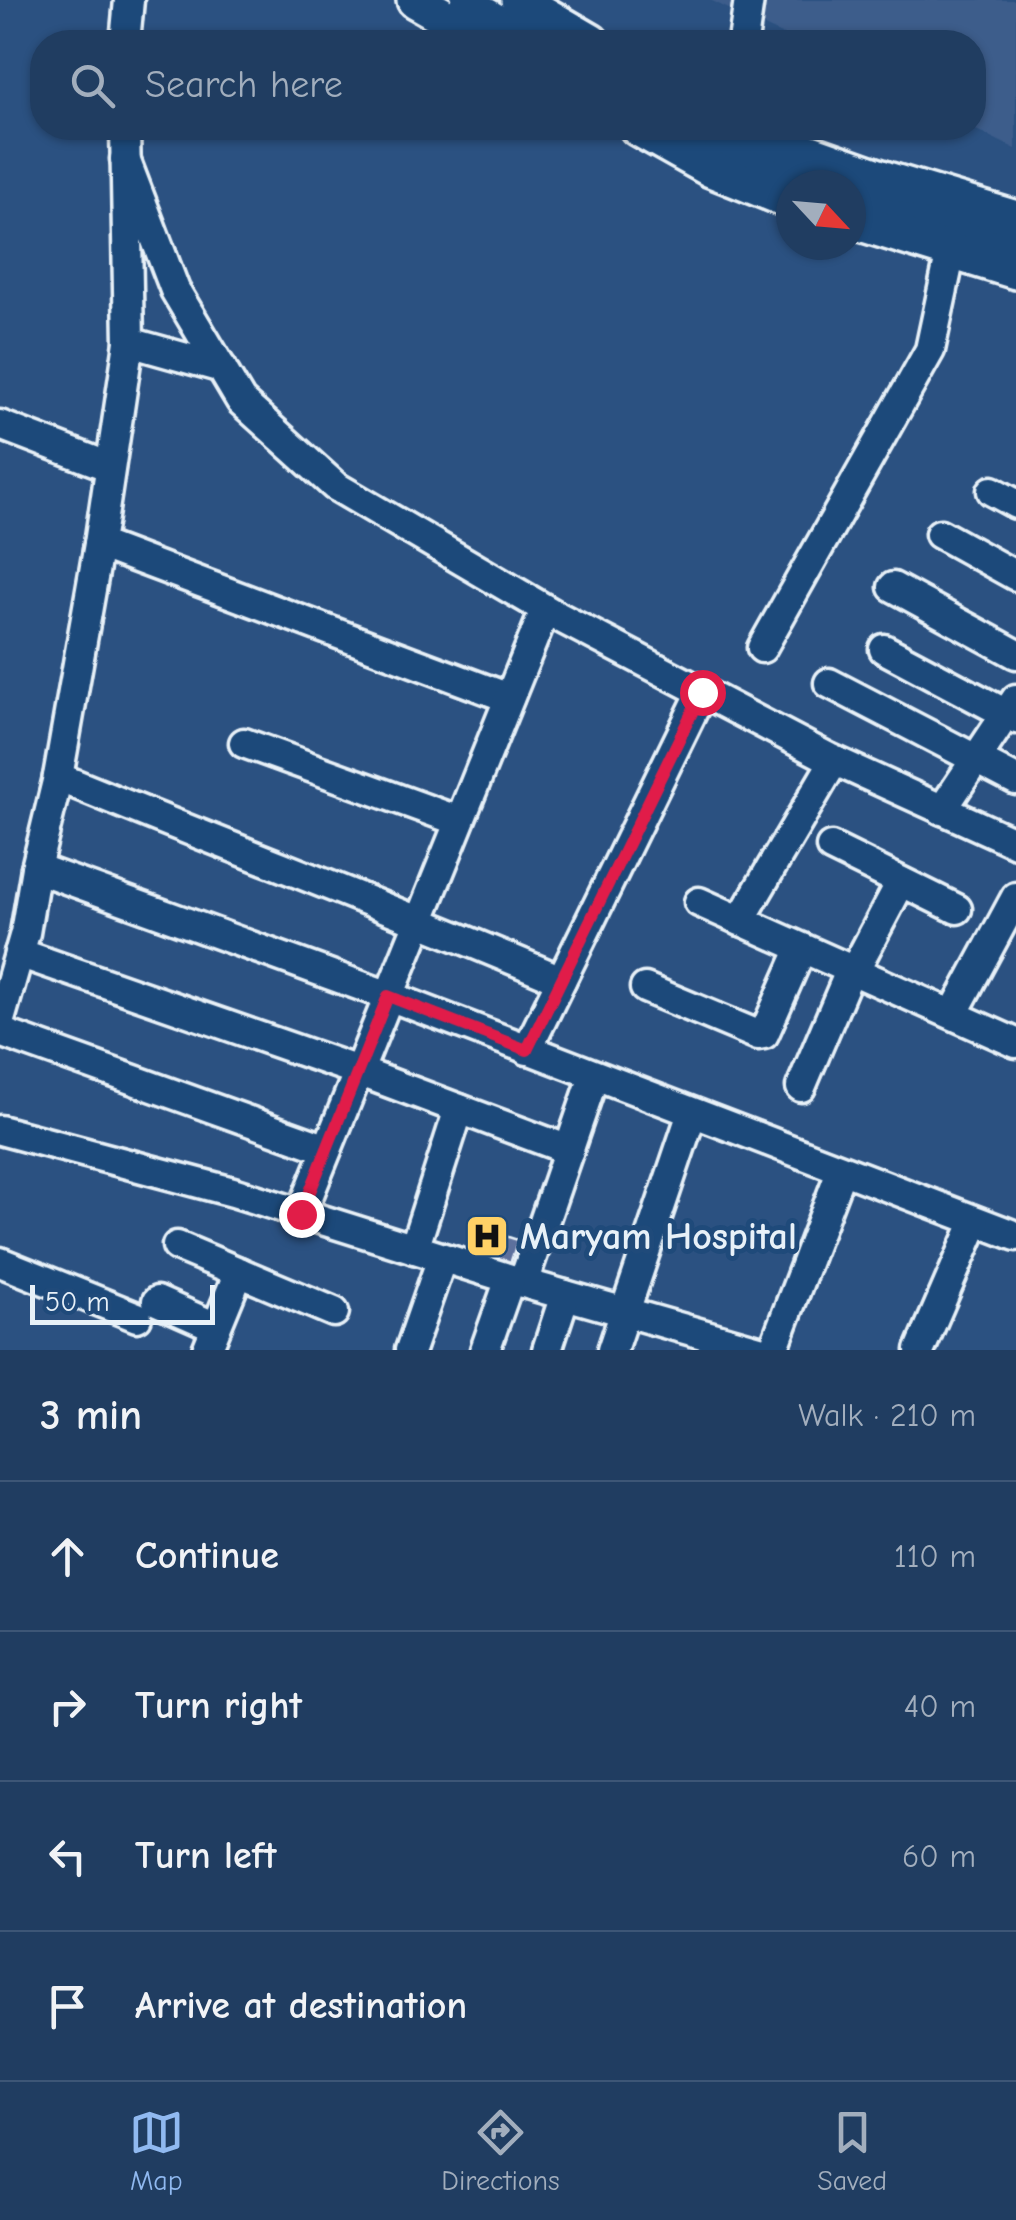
<!DOCTYPE html>
<html lang="en">
<head>
<meta charset="utf-8">
<style>
  body { margin:0; font-family:"Comic Neue",sans-serif; background:#2d486a; color:#f1f3f6 }
  .compass { position:absolute; left:776px; top:170px; width:90px; height:90px; border-radius:50%; background:#203d61; box-shadow:0 2px 8px #0004; rotate:116deg }
  .scale { position:absolute; left:30px; bottom:25px; width:185px; box-sizing:border-box; padding-left:10px; border:5px solid #e8f1f8; border-top:0; font-size:28px; line-height:35px; white-space:nowrap; color:#e8f1f8; -webkit-text-stroke:8px #1f4a7a; paint-order:stroke }
  .stop { position:absolute; width:30px; height:30px; margin:-22px; border:8px solid #e11d48; border-radius:50%; background:#fff }
  .stop.end { background:#e11d48; border-color:#fff; box-shadow:0 2px 10px #0008 }
  .list { margin:0; padding:0; list-style:none }
  h2 { display:flex; justify-content:space-between; align-items:center; height:130px; margin:0; padding:0 40px; font-size:42px }
  h2 small { font-size:32px; font-weight:400; color:#a2aebd }
  .list li { display:grid; grid-template-columns:65px 1fr auto; gap:30px; align-items:center; box-sizing:border-box; height:150px; padding:0 40px; border-top:2px solid #3d5676 }
  .list b { display:block; font-size:38px; white-space:nowrap }
  .list em { font-size:32px; font-style:normal; color:#a2aebd }
  .icon { flex:none; width:55px; height:55px; fill:none; stroke:currentColor; stroke-width:2; stroke-linecap:round; stroke-linejoin:round }
  .map { position:relative; flex:none; width:1016px; height:1350px; overflow:hidden }
  .search { position:absolute; background:#203d61; box-shadow:0 2px 8px #0004; left:30px; right:30px; top:30px; height:110px; display:flex; align-items:center; gap:25px; box-sizing:border-box; padding:0 35px; border-radius:40px; color:#a2aebd; font-size:38px }
  .sheet { height:730px; background:#203d61 }
  nav { display:flex; justify-content:space-around; align-items:center; box-sizing:border-box; height:140px; border-top:2px solid #3d5676; background:#203d61; font-size:28px; color:#a2aebd }
  nav a { display:grid; justify-items:center; gap:5px }
  nav .on { color:#90b9f0 }
  .map>svg:first-child { display:block }
  .built { fill:#3d5d8b }
  .building { fill:#5d6f9d; stroke:#e8f1f8; stroke-width:2.5 }
  .lines { fill:none; stroke-linecap:round; stroke-linejoin:round }
  .minor-casing { stroke:#e8f1f8; stroke-width:35 }
  .major-casing { stroke:#e8f1f8; stroke-width:42 }
  .minor { stroke:#1f4a7a; stroke-width:28 }
  .major { stroke:#1f4a7a; stroke-width:35 }
  .route { stroke:#e11d48; stroke-width:12 }
  .labels { text-anchor:middle; stroke-width:10; stroke-linejoin:round; paint-order:stroke }
  .poi-label { font-size:38px; font-weight:bold; fill:#e8f1f8; stroke:#1f4a7a; text-anchor:start }
</style>
</head>
<body>
<div class="map">
<svg width="1016" height="1350" viewBox="0 0 1016 1350">
  <rect width="100%" height="100%" fill="#2b5181"/>
  <filter id="ink" filterUnits="userSpaceOnUse"><feTurbulence type="fractalNoise" baseFrequency=".01" numOctaves="2"/><feDisplacementMap in="SourceGraphic" scale="20" xChannelSelector="R" yChannelSelector="G"/><feConvolveMatrix kernelMatrix="1 2 1 2 8 2 1 2 1" color-interpolation-filters="sRGB"/></filter>
  <g filter="url(#ink)">
    <path class="built" d="M 710,0 L 1016,0 L 1016,149 L 972,128 L 974,42 L 798,42 Z"/>
    <path class="building" d="M 480,1228 L 518,1240 L 510,1264 L 472,1252 Z"/>
    <g class="lines">
      <g class="minor-casing">
        <g id="minor">
          <path d="M 465,0 L 538,42"/>
          <path d="M 125,42 L 129,0"/>
          <path d="M 743,42 L 749,0"/>
          <path d="M 685,128 L 780,173 L 819,185"/>
          <path d="M 125,159 L 175,290 L 241,401 L 335,486 L 557,616 L 829,758 L 1016,843"/>
          <path d="M 851,195 L 1016,248"/>
          <path d="M 129,342 L 222,368"/>
          <path d="M 0,425 L 110,467"/>
          <path d="M 992,491 L 1016,504"/>
          <path d="M 940,534 L 1016,576"/>
          <path d="M 99,544 L 509,698"/>
          <path d="M 893,587 L 1016,654"/>
          <path d="M 762,648 L 930,350 L 951,251"/>
          <path d="M 884,649 L 1016,719"/>
          <path d="M 829,683 L 1016,780"/>
          <path d="M 244,743 L 459,821"/>
          <path d="M 58,777 C 225,846 395,909 561,980"/>
          <path d="M 942,810 L 1016,699"/>
          <path d="M 831,847 L 957,909"/>
          <path d="M 36,868 L 389,996 L 1016,1236"/>
          <path d="M 699,902 L 1016,1043"/>
          <path d="M 740,921 L 834,761"/>
          <path d="M 19,953 L 358,1071 L 569,1150"/>
          <path d="M 854,971 L 901,882"/>
          <path d="M 645,988 L 758,1035 L 764,1034 L 802,948"/>
          <path d="M 953,1014 L 1016,897"/>
          <path d="M 0,1020 L 25,933 L 36,868 L 58,777 L 99,544 L 129,342 L 125,128"/>
          <path d="M 0,1032 L 327,1149"/>
          <path d="M 527,1050 L 702,692"/>
          <path d="M 801,1087 L 851,969"/>
          <path d="M 0,1130 L 233,1192 L 530,1285 L 759,1350"/>
          <path d="M 301,1214 L 545,610"/>
          <path d="M 177,1246 L 334,1312"/>
          <path d="M 414,1249 L 459,1109"/>
          <path d="M 0,1262 L 137,1317"/>
          <path d="M 523,1283 L 594,1076"/>
          <path d="M 157,1301 L 216,1327"/>
          <path d="M 207,1350 L 239,1272"/>
          <path d="M 410,1350 L 442,1258"/>
          <path d="M 485,1350 L 510,1279"/>
          <path d="M 547,1350 L 565,1295"/>
          <path d="M 612,1350 L 692,1113"/>
          <path d="M 773,1350 L 841,1171"/>
          <path d="M 920,1350 L 975,1223"/>
        </g>
      </g>
      <g class="major-casing">
        <g id="major">
          <path d="M 415,0 L 489,42"/>
          <path d="M 519,0 L 591,42"/>
          <path d="M 638,128 L 711,169 L 791,201"/>
          <path d="M 740,128 L 887,180 L 1016,219"/>
          <path d="M 851,220 L 1016,271"/>
        </g>
      </g>
      <use href="#minor" class="minor"/>
      <use href="#major" class="major"/>
    </g>
  </g>
  <g class="lines" filter="url(#ink)">
    <path class="route" d="M 301,1214 L 388,996 L 527,1050 L 702,692"/>
  </g>
  <defs>
    <g id="hospital-square" transform="scale(2.25)"><rect x="-9" y="-9" width="18" height="18" rx="4" fill="#ffd166" stroke="#1f4a7a"/><path d="M-5-5h3v3.5h4V-5h3V5h-3V1.5h-4V5h-3Z" fill="#111"/></g>
  </defs>
  <g fill-rule="evenodd">
    <use href="#hospital-square" x="487" y="1236"/>
  </g>
  <g class="labels">
    <g class="poi-label">
      <text x="520" y="1249">Maryam Hospital</text>
    </g>
  </g>
</svg>
<svg class="compass" viewBox="-18 -18 36 36"><path d="M0-13l5 13h-10z" fill="#e53935"/><path d="M0 13l5-13h-10z" fill="#a2aebd"/></svg>
<div class="scale">50 m</div>
<div class="stop" style="left:702px;top:692px"></div>
<div class="stop end" style="left:301px;top:1214px"></div>
<div class="search"><svg class="icon" aria-label="search" viewBox="0 0 24 24"><circle cx="10" cy="10" r="6"/><path d="M15 15l6 6"/></svg>Search here</div>
</div>
<section class="sheet">
<h2>3 min<small>Walk · 210 m</small></h2>
<ul class="list">
<li><svg class="icon" aria-label="ahead" viewBox="0 0 24 24"><path d="M12 20V5M6 11l6-6 6 6"/></svg><div><b>Continue</b></div><em>110 m</em></li>
<li><svg class="icon" aria-label="right" viewBox="0 0 24 24"><path d="M7 20v-9h11M14 6l5 5-5 5"/></svg><div><b>Turn right</b></div><em>40 m</em></li>
<li><svg class="icon" aria-label="left" viewBox="0 0 24 24"><path d="M17 20v-9H6M10 6l-5 5 5 5"/></svg><div><b>Turn left</b></div><em>60 m</em></li>
<li><svg class="icon" aria-label="arrive" viewBox="0 0 24 24"><path d="M6 21V4h12l-3 4 3 4H6"/></svg><div><b>Arrive at destination</b></div></li>
</ul>
</section>
<nav>
<a class="on"><svg class="icon" aria-label="map" viewBox="0 0 24 24"><path d="M3 6l6-2 6 2 6-2v14l-6 2-6-2-6 2zM9 4v14M15 6v14"/></svg>Map</a>
<a><svg class="icon" aria-label="directions" viewBox="0 0 24 24"><path d="M12 3l9 9-9 9-9-9zM9 14v-3h6M13 9l2 2-2 2"/></svg>Directions</a>
<a><svg class="icon" aria-label="saved" viewBox="0 0 24 24"><path d="M7 4h10v16l-5-4-5 4z"/></svg>Saved</a>
</nav>
</body>
</html>
